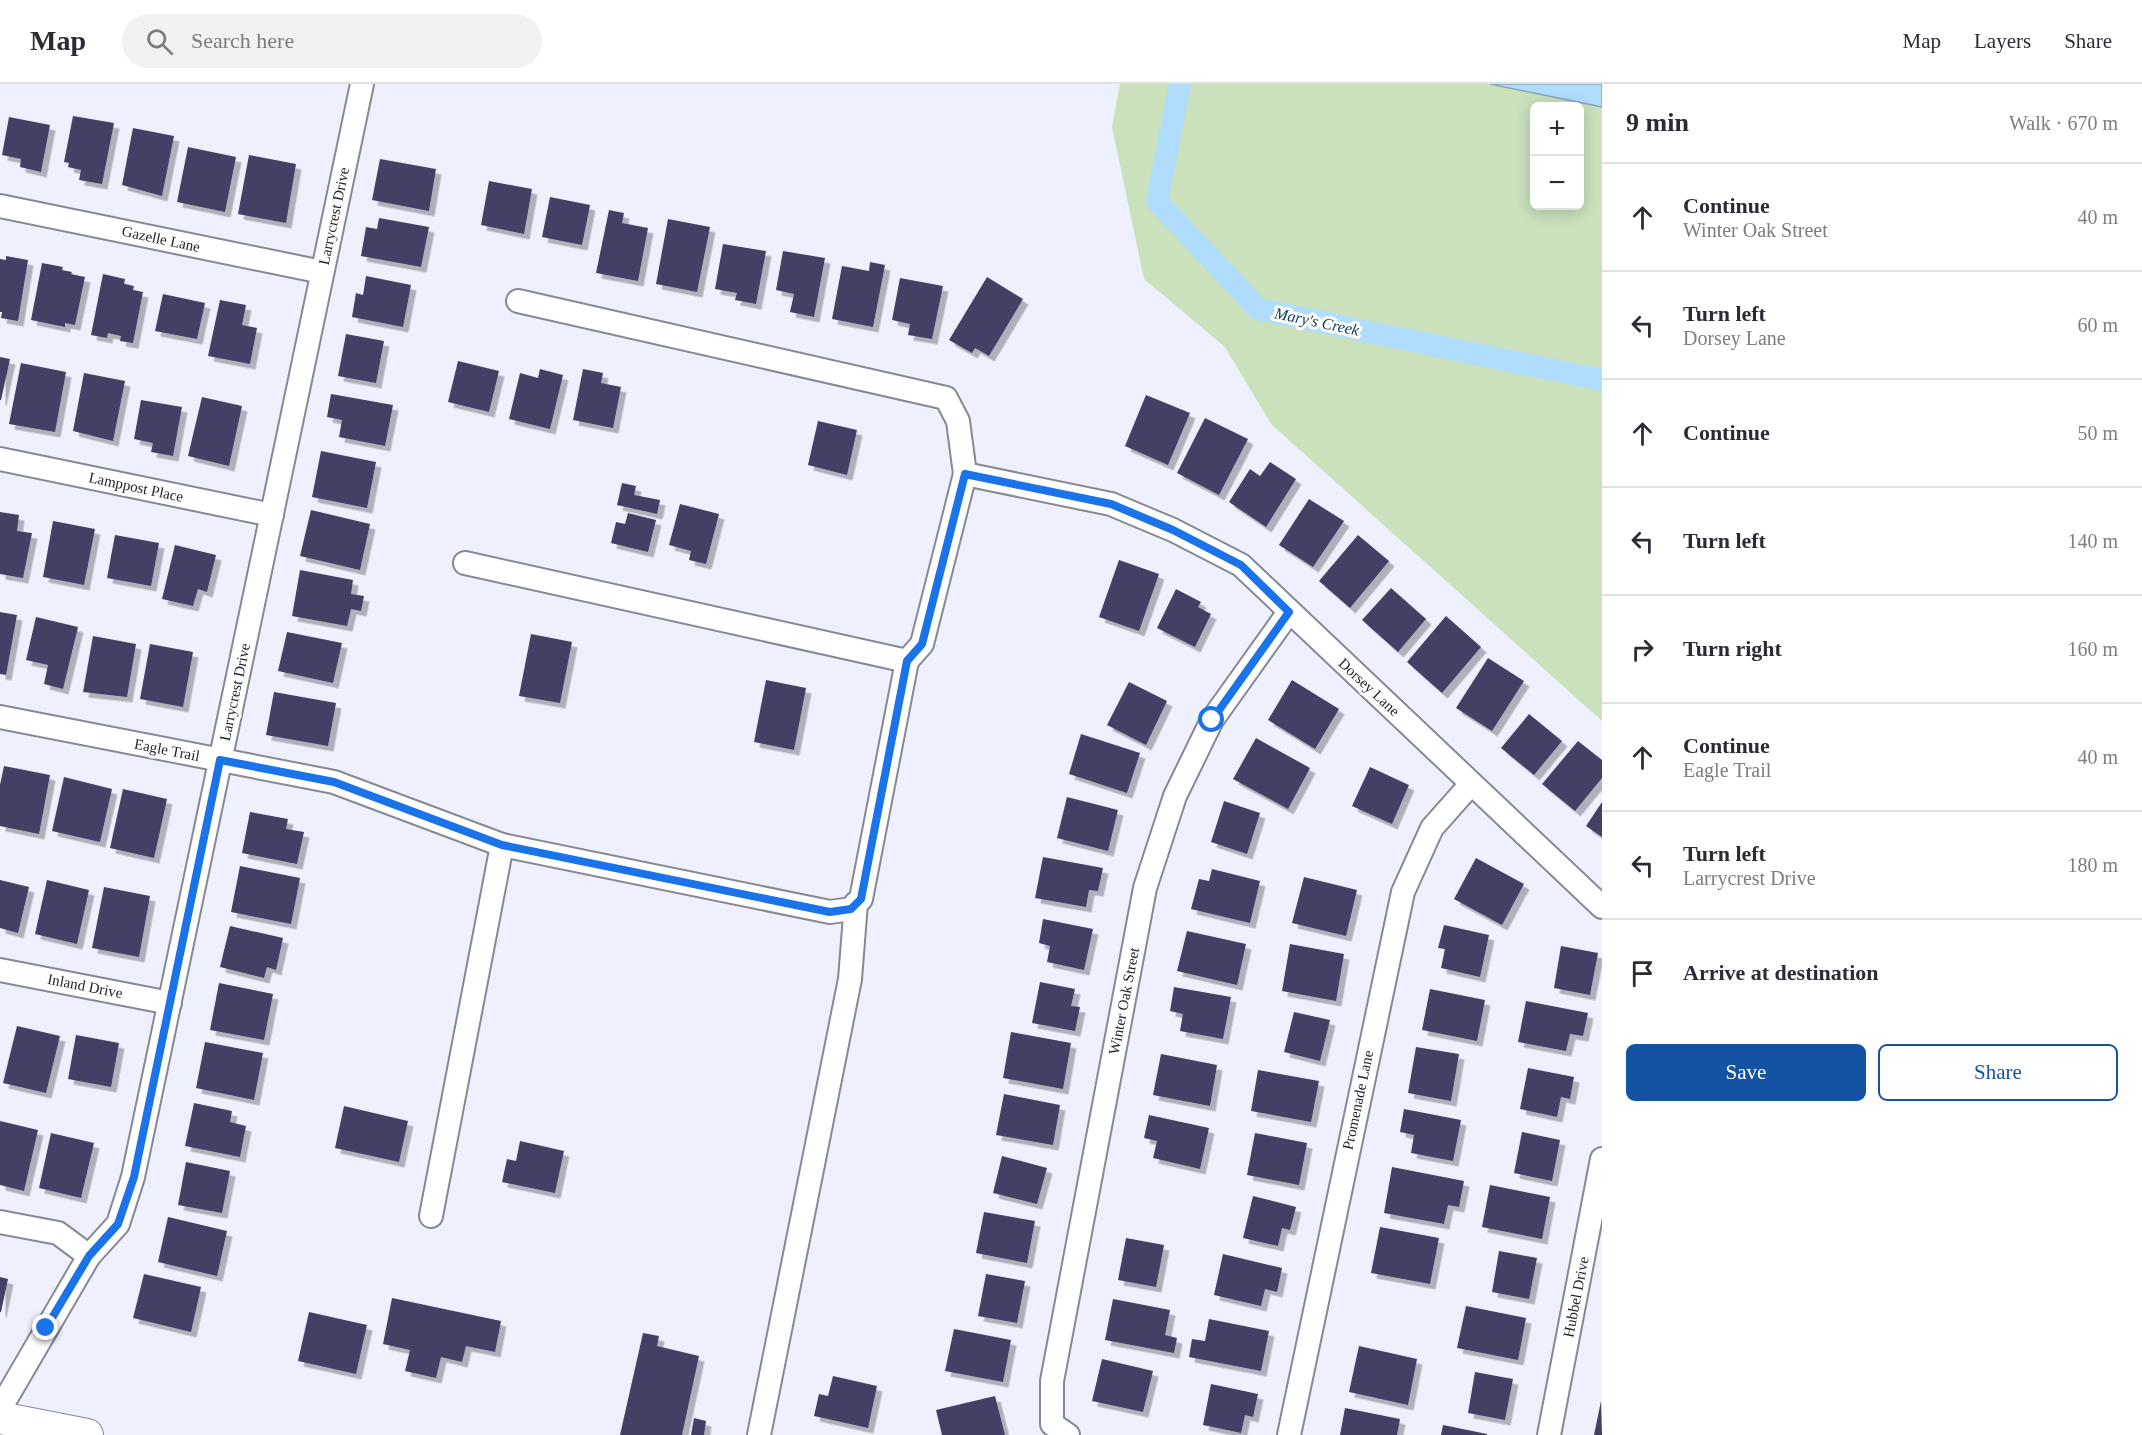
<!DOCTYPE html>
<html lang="en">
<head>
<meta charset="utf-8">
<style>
  body { margin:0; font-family:Georgia,serif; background:#f2f2f3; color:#2b2b33 }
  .controls { position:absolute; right:18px; top:18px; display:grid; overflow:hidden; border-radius:9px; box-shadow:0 3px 15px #0003 }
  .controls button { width:54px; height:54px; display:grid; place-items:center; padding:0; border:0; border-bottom:2px solid #e1e1e2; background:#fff; color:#2b2b33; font:30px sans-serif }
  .stop { position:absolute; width:18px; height:18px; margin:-14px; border:4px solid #1a73e8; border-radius:50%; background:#fff }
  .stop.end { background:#1a73e8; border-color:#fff; box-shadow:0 2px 6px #0008 }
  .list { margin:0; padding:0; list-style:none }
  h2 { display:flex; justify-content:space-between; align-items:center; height:78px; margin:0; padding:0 24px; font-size:26px }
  h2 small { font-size:20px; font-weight:400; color:#7c7c81 }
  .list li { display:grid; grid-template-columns:39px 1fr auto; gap:18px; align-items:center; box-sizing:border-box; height:108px; padding:0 24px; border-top:2px solid #e1e1e2 }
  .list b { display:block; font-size:22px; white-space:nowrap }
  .list p { margin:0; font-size:20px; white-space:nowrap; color:#7c7c81 }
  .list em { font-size:20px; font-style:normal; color:#7c7c81 }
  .actions { display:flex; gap:12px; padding:18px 24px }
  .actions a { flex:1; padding:14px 0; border:2px solid #1453a3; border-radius:9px; text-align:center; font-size:21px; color:#1453a3 }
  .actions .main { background:#1453a3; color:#fff }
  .icon { flex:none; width:33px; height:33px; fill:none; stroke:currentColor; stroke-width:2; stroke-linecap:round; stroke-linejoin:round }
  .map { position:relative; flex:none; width:1602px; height:1351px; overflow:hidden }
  header { display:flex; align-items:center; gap:36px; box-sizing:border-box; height:84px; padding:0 30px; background:#fff; border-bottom:2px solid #e1e1e2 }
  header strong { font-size:28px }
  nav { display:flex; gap:33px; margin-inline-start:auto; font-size:21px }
  .search { width:420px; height:54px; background:#f2f2f3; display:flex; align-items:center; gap:15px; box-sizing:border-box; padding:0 21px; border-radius:33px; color:#7c7c81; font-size:22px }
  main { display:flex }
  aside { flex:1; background:#fff }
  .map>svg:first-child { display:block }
  .green { fill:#cae1bc; fill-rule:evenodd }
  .water { fill:#b0dcfd; stroke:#86a5bd; stroke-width:1.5 }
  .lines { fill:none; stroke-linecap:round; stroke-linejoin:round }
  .canal { stroke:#b0dcfd; stroke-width:22 }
  .building { fill:#433f65; filter:url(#shadow) }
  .street-casing { stroke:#868993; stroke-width:26 }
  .secondary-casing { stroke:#868993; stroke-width:34 }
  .street { stroke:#fff; stroke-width:22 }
  .secondary { stroke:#fff; stroke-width:32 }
  .route { stroke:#1a73e8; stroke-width:8 }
  .labels { text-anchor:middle; stroke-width:6; stroke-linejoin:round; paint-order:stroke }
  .street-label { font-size:15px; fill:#232428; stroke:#fff }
  .water-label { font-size:16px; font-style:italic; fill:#0a405f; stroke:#fff }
</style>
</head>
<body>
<header>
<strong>Map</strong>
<div class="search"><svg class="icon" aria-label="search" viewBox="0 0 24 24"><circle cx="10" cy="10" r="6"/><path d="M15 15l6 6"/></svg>Search here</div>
<nav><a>Map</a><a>Layers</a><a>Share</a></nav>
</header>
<main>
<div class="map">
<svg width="1602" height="1351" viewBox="0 0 1602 1351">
  <defs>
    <filter id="shadow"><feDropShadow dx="5.5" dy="5.5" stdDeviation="0" flood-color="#0004"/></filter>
  </defs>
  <rect width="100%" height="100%" fill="#eef1fd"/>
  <path class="green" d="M 1120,0 L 1602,0 L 1602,637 L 1271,340 L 1225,263 L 1144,195 L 1112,43 ZM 1534,22 L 1580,22 L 1580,122 L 1534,122 Z"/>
  <path class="water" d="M 1490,0 L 1602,0 L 1602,23 Z"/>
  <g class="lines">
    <path class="canal" d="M 1180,0 L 1157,117 L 1258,225 L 1602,296"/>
  </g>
  <g class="building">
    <path d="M 73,32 L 114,39 L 102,100 L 79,96 L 81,86 L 68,83 L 69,79 L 64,78 Z"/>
    <path d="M 9,33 L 50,41 L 41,88 L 20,83 L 21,75 L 2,71 Z"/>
    <path d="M 133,44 L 174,52 L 162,112 L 122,101 Z"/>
    <path d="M 188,63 L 236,73 L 225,128 L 177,118 Z"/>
    <path d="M 249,71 L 296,80 L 286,139 L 238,130 Z"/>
    <path d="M 380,75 L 436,85 L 429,127 L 372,116 Z"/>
    <path d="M 489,97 L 532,105 L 524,150 L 481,141 Z"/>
    <path d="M 550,113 L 590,121 L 582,161 L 542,153 Z"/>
    <path d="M 609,126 L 624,129 L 622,139 L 648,144 L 638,197 L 596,189 Z"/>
    <path d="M 379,134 L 429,143 L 421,183 L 361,172 L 366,143 L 377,145 Z"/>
    <path d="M 668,135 L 710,143 L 697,208 L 656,200 Z"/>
    <path d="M 723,160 L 766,167 L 756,220 L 735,216 L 737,209 L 715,205 Z"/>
    <path d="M 783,167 L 825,174 L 814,233 L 790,228 L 794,210 L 776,206 Z"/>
    <path d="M 6,172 L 28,176 L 18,237 L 1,234 L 2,228 L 0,228 L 0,175 L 6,176 Z"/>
    <path d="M 870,178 L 885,181 L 873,243 L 832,235 L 842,182 L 869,187 Z"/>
    <path d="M 42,179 L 63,183 L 62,186 L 72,188 L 71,190 L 85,193 L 75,241 L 65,239 L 65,243 L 31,236 Z"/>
    <path d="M 103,190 L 125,195 L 124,200 L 134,202 L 133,206 L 143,208 L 133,259 L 120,257 L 121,252 L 108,249 L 107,254 L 91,251 Z"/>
    <path d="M 366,192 L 411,201 L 403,243 L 352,233 L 356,209 L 363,211 Z"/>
    <path d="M 987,193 L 1023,215 L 989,272 L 975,264 L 972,269 L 949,256 Z"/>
    <path d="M 900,194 L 943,202 L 932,255 L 908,251 L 910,240 L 892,236 Z"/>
    <path d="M 163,210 L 205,219 L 197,255 L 155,247 Z"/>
    <path d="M 220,216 L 246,221 L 242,241 L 257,244 L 250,280 L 208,272 Z"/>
    <path d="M 346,250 L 384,257 L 376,299 L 338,292 Z"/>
    <path d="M 0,273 L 10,275 L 1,316 L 0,316 Z"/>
    <path d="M 458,277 L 499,287 L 489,328 L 448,318 Z"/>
    <path d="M 21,279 L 66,288 L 55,348 L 9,340 Z"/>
    <path d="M 540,285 L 563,291 L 550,345 L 509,335 L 520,289 L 538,294 Z"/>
    <path d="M 583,285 L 603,289 L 601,299 L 621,303 L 613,344 L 573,336 Z"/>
    <path d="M 84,289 L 125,297 L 113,357 L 73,347 Z"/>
    <path d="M 331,310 L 393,321 L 385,362 L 339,353 L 342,336 L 327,333 Z"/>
    <path d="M 1146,311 L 1190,329 L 1168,381 L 1125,362 Z"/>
    <path d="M 202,313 L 242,322 L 229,382 L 188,372 Z"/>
    <path d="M 141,316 L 182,323 L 173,372 L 151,368 L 153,359 L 134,355 Z"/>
    <path d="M 1205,334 L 1248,355 L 1219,411 L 1177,389 Z"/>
    <path d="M 818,337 L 857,346 L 847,391 L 808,381 Z"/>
    <path d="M 321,367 L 376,378 L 367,424 L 312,413 Z"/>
    <path d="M 1270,378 L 1296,395 L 1266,443 L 1229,418 L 1250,385 L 1260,392 Z"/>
    <path d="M 622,399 L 636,402 L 634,411 L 660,416 L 657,430 L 617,421 Z"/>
    <path d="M 1309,415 L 1344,437 L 1313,483 L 1279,461 Z"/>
    <path d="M 680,420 L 719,430 L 706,480 L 689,476 L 691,467 L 669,461 Z"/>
    <path d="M 311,426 L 370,440 L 360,486 L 300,472 Z"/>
    <path d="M 0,428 L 19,431 L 17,447 L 32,449 L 23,494 L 0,490 Z"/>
    <path d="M 628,429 L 656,436 L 648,468 L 611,459 L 616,438 L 625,440 Z"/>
    <path d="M 53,437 L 95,445 L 84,501 L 43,493 Z"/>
    <path d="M 115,451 L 159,459 L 151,502 L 107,494 Z"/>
    <path d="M 1358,451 L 1389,477 L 1350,524 L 1319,497 Z"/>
    <path d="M 175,461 L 216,471 L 207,508 L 198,505 L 193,522 L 162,515 Z"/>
    <path d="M 1119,476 L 1159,490 L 1139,547 L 1099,533 Z"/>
    <path d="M 300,486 L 353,496 L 351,510 L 364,512 L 361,527 L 351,525 L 347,542 L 292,532 Z"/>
    <path d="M 1391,504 L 1426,535 L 1398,568 L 1362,536 Z"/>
    <path d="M 1176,505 L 1201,518 L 1198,523 L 1211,530 L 1195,563 L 1157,544 Z"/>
    <path d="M 0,528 L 17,531 L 6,591 L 0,590 Z"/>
    <path d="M 1446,532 L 1481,563 L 1442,609 L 1407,578 Z"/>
    <path d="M 36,533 L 78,543 L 63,605 L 44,600 L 48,581 L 26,576 Z"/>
    <path d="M 287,548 L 342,559 L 333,599 L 278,587 Z"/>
    <path d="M 531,550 L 572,558 L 560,619 L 519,612 Z"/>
    <path d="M 93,552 L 136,560 L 127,613 L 83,608 Z"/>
    <path d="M 150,560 L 193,568 L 183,623 L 140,615 Z"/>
    <path d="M 1488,574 L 1524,597 L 1492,647 L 1456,624 Z"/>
    <path d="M 766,596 L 806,604 L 794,666 L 754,658 Z"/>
    <path d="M 1292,596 L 1339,625 L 1315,665 L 1268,636 Z"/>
    <path d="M 1129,598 L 1167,617 L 1146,661 L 1107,641 Z"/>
    <path d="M 274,608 L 336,619 L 328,662 L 266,651 Z"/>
    <path d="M 1529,630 L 1562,657 L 1534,691 L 1501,664 Z"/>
    <path d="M 1081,650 L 1140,669 L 1127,709 L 1069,690 Z"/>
    <path d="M 1256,654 L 1310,684 L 1288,725 L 1233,695 Z"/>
    <path d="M 1578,657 L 1602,676 L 1602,694 L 1575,727 L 1542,700 Z"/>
    <path d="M 4,682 L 50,691 L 39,750 L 0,742 L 0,701 Z"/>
    <path d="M 1370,683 L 1409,701 L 1392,740 L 1352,722 Z"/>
    <path d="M 64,693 L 112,705 L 100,758 L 52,747 Z"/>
    <path d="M 123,705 L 167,715 L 154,774 L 110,764 Z"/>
    <path d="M 1067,713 L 1118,726 L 1108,767 L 1057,754 Z"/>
    <path d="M 1224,717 L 1260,729 L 1247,770 L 1211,758 Z"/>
    <path d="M 1602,718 L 1602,753 L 1586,742 Z"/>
    <path d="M 250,728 L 288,735 L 286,745 L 304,748 L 297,780 L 242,769 Z"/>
    <path d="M 1043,773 L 1103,784 L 1098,807 L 1089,806 L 1086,823 L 1035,814 Z"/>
    <path d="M 1476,774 L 1524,800 L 1502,841 L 1454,815 Z"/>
    <path d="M 240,782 L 300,794 L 291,840 L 231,828 Z"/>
    <path d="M 1212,785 L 1260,797 L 1250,839 L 1191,825 L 1199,795 L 1209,797 Z"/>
    <path d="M 1304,793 L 1357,806 L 1346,852 L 1292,839 Z"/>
    <path d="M 0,796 L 29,803 L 18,849 L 0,844 Z"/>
    <path d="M 47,796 L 89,806 L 77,860 L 35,850 Z"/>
    <path d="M 104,803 L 150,812 L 139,873 L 92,864 Z"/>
    <path d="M 1043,835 L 1093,845 L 1084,886 L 1047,878 L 1050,862 L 1039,859 Z"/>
    <path d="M 1444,841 L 1489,851 L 1480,893 L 1441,884 L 1445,865 L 1438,864 Z"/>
    <path d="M 230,842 L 283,854 L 276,886 L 267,883 L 264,894 L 220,883 Z"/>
    <path d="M 1187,847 L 1246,860 L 1237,901 L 1177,887 Z"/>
    <path d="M 1290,860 L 1344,870 L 1336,917 L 1282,907 Z"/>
    <path d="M 1561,862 L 1598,869 L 1590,911 L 1554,904 Z"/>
    <path d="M 1040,898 L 1075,905 L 1071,922 L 1080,923 L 1075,947 L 1032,939 Z"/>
    <path d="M 219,899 L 273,910 L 264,956 L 210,946 Z"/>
    <path d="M 1174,903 L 1231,913 L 1223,955 L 1180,947 L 1183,930 L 1170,927 Z"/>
    <path d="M 1430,905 L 1485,916 L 1477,957 L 1422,946 Z"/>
    <path d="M 1526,917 L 1588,929 L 1583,952 L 1570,950 L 1566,967 L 1518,958 Z"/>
    <path d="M 1294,928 L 1330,936 L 1320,977 L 1284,968 Z"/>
    <path d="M 17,942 L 60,952 L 46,1009 L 3,999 Z"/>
    <path d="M 1011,948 L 1071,959 L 1063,1005 L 1003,994 Z"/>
    <path d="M 76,951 L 119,959 L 111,1003 L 68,995 Z"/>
    <path d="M 205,958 L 263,969 L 254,1016 L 196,1004 Z"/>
    <path d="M 1416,963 L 1459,970 L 1451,1017 L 1408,1009 Z"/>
    <path d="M 1161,970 L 1217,981 L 1210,1022 L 1153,1011 Z"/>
    <path d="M 1528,984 L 1574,993 L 1570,1015 L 1561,1013 L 1557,1033 L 1520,1025 Z"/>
    <path d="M 1258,986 L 1319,997 L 1311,1038 L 1251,1027 Z"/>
    <path d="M 1004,1010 L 1060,1021 L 1053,1061 L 996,1051 Z"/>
    <path d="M 194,1019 L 232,1027 L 230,1038 L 246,1042 L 240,1073 L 185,1062 Z"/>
    <path d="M 344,1022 L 408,1037 L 399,1078 L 335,1064 Z"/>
    <path d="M 1404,1025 L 1461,1036 L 1453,1077 L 1411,1069 L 1414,1051 L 1400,1048 Z"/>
    <path d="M 1149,1031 L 1209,1044 L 1200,1085 L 1153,1074 L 1157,1057 L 1144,1054 Z"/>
    <path d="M 0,1037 L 38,1046 L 24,1107 L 0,1101 Z"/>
    <path d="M 1522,1048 L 1560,1056 L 1552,1097 L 1514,1089 Z"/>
    <path d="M 51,1049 L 94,1059 L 81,1114 L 39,1104 Z"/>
    <path d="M 1255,1049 L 1307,1059 L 1299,1101 L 1247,1091 Z"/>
    <path d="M 520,1057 L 564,1067 L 555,1109 L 502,1098 L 507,1075 L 516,1077 Z"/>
    <path d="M 1002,1072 L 1047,1084 L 1037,1120 L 993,1109 Z"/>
    <path d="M 186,1078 L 230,1087 L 222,1129 L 178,1121 Z"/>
    <path d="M 1392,1083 L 1464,1097 L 1459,1123 L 1448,1121 L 1444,1140 L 1384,1129 Z"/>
    <path d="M 1490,1101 L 1550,1113 L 1542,1155 L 1482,1143 Z"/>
    <path d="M 1253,1112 L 1296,1123 L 1290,1146 L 1282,1144 L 1278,1162 L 1243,1154 Z"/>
    <path d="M 984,1128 L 1035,1137 L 1027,1179 L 976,1169 Z"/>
    <path d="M 168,1133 L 227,1147 L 217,1192 L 158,1178 Z"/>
    <path d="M 1380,1143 L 1439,1154 L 1430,1200 L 1371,1189 Z"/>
    <path d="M 1126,1154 L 1164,1161 L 1156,1203 L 1118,1196 Z"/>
    <path d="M 1499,1167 L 1537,1174 L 1529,1215 L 1492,1208 Z"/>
    <path d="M 1223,1170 L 1282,1184 L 1277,1208 L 1265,1205 L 1261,1222 L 1214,1211 Z"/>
    <path d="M 144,1190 L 201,1203 L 191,1248 L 133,1234 Z"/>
    <path d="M 986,1190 L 1025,1197 L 1017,1239 L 978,1232 Z"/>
    <path d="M 0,1193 L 8,1195 L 1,1228 L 0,1228 Z"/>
    <path d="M 392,1214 L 501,1237 L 495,1268 L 466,1262 L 462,1278 L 441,1273 L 436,1294 L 405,1287 L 410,1266 L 383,1260 Z"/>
    <path d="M 1113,1215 L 1170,1226 L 1165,1251 L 1177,1254 L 1174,1269 L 1105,1256 Z"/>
    <path d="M 1466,1222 L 1526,1234 L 1518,1276 L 1457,1264 Z"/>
    <path d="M 309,1228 L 367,1241 L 356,1290 L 298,1277 Z"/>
    <path d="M 1209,1235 L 1269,1247 L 1261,1287 L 1189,1273 L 1192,1255 L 1205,1257 Z"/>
    <path d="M 954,1245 L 1011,1256 L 1003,1298 L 945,1287 Z"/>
    <path d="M 643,1249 L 659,1252 L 657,1262 L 699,1272 L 682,1351 L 620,1351 Z"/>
    <path d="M 1359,1262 L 1417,1275 L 1408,1321 L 1349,1308 Z"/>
    <path d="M 1102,1275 L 1153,1287 L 1143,1328 L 1092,1317 Z"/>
    <path d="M 1475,1288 L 1513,1295 L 1505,1336 L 1468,1329 Z"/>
    <path d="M 833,1292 L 877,1302 L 868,1344 L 814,1332 L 819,1310 L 828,1312 Z"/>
    <path d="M 1211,1300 L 1258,1310 L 1253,1333 L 1245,1331 L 1241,1349 L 1203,1341 Z"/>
    <path d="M 995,1312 L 1005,1351 L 942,1351 L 936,1326 Z"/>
    <path d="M 1601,1317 L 1602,1351 L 1594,1351 Z"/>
    <path d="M 1345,1324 L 1400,1335 L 1397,1351 L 1340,1351 Z"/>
    <path d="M 694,1334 L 706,1337 L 704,1351 L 691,1351 Z"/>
    <path d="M 1443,1341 L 1487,1350 L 1487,1351 L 1441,1351 Z"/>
  </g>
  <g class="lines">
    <g class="street-casing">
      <g id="street">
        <path d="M 0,122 L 322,188"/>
        <path d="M 518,217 L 946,314 L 958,337 L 965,390 L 1111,420 L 1173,446 L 1241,481 L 1602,823"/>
        <path d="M 0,375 L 272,431"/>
        <path d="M 465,479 L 907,577 L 922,560 L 965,390"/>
        <path d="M 0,633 L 334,698 L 502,761 L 830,828 L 851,825 L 861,815 L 907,577"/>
        <path d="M 0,886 L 170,919"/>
        <path d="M 431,1132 L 502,761"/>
        <path d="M 0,1138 L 58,1149 L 89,1172"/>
        <path d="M 0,1325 L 89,1172 L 118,1140 L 133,1093 L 362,0"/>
        <path d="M 759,1351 L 850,895 L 856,819"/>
        <path d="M 1068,1351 L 1052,1340 L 1052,1297 L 1145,804 L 1175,712 L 1212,636 L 1289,528"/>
        <path d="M 1289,1351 L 1403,808 L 1432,744 L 1471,700"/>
        <path d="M 1549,1351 L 1602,1075"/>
      </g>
    </g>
    <g class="secondary-casing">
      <path id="secondary" d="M 0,1334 L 87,1351"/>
    </g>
    <use href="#street" class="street"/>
    <use href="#secondary" class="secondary"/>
  </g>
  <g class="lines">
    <path class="route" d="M 46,1244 L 89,1172 L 118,1140 L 134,1093 L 220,676 L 334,698 L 502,761 L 830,828 L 851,825 L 861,815 L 907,577 L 922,560 L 965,390 L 1111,420 L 1173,446 L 1241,481 L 1289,528 L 1212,636"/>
  </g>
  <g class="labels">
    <g class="street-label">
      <text transform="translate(334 132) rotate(-78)" y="5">Larrycrest Drive</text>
      <text transform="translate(161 155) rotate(12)" y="5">Gazelle Lane</text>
      <text transform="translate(136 403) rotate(12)" y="5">Lamppost Place</text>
      <text transform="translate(1369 603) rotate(43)" y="5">Dorsey Lane</text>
      <text transform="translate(235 608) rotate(-78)" y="5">Larrycrest Drive</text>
      <text transform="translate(167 666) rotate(11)" y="5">Eagle Trail</text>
      <text transform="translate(85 902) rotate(11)" y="5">Inland Drive</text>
      <text transform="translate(1124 917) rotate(-79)" y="5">Winter Oak Street</text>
      <text transform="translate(1358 1016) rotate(-78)" y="5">Promenade Lane</text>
      <text transform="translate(1576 1213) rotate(-79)" y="5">Hubbel Drive</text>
    </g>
    <g class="water-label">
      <text transform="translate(1317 237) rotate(12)" y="6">Mary's Creek</text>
    </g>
  </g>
</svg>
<div class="controls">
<button>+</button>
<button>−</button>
</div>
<div class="stop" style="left:1212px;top:636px"></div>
<div class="stop end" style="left:46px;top:1244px"></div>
</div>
<aside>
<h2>9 min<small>Walk · 670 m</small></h2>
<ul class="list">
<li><svg class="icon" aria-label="ahead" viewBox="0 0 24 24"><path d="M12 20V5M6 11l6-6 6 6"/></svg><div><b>Continue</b><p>Winter Oak Street</p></div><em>40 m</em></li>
<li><svg class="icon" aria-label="left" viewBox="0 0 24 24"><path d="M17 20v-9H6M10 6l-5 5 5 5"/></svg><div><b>Turn left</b><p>Dorsey Lane</p></div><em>60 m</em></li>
<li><svg class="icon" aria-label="ahead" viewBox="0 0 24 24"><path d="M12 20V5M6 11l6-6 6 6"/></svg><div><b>Continue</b></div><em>50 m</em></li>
<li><svg class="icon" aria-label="left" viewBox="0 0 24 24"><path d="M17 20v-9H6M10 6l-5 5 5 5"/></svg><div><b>Turn left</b></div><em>140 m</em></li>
<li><svg class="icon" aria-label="right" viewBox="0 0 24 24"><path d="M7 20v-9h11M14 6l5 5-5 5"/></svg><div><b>Turn right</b></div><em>160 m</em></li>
<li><svg class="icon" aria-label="ahead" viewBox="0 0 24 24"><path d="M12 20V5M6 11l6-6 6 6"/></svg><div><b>Continue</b><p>Eagle Trail</p></div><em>40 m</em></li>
<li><svg class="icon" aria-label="left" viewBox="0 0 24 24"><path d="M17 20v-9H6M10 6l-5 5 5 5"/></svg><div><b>Turn left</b><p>Larrycrest Drive</p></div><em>180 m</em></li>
<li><svg class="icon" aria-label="arrive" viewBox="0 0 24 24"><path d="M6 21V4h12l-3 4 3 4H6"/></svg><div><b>Arrive at destination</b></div></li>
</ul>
<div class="actions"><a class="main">Save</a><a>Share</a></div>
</aside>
</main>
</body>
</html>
